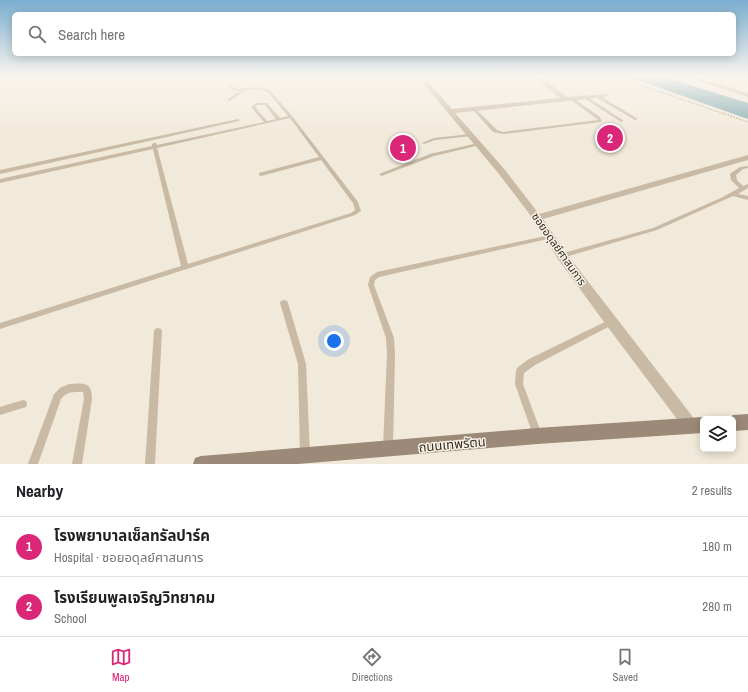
<!DOCTYPE html>
<html lang="en">
<head>
<meta charset="utf-8">
<style>
  body { margin:0; font-family:"Archivo Narrow","Noto Sans Thai",sans-serif; background:#f6f6f6; color:#202124 }
  .controls { position:absolute; right:12px; bottom:12px; display:grid; overflow:hidden; border-radius:6px; box-shadow:0 2px 10px #0003 }
  .controls button { width:36px; height:36px; display:grid; place-items:center; padding:0; border:0; border-bottom:1px solid #e0e0e0; background:#fff; color:#202124; font:20px sans-serif }
  .you { position:absolute; left:334px; top:341px; width:14px; height:14px; margin:-10px; border:3px solid #fff; border-radius:50%; background:#1a73e8; box-shadow:0 0 0 6px #1a73e833 }
  .badge { display:grid; place-items:center; width:26px; height:26px; border-radius:50%; background:#db2777; color:#fff; font-size:13px; font-weight:700 }
  .pin { position:absolute; translate:-50% -50%; border:2px solid #fff; box-shadow:0 1px 4px #0006 }
  .list { margin:0; padding:0; list-style:none }
  h2 { display:flex; justify-content:space-between; align-items:center; height:52px; margin:0; padding:0 16px; font-size:17px }
  h2 small { font-size:13px; font-weight:400; color:#757577 }
  .list li { display:grid; grid-template-columns:26px 1fr auto; gap:12px; align-items:center; box-sizing:border-box; height:60px; padding:0 16px; border-top:1px solid #e0e0e0 }
  .list b { display:block; font-size:15px; white-space:nowrap }
  .list p { margin:0; font-size:13px; white-space:nowrap; color:#757577 }
  .list em { font-size:13px; font-style:normal; color:#757577 }
  .icon { flex:none; width:22px; height:22px; fill:none; stroke:currentColor; stroke-width:2; stroke-linecap:round; stroke-linejoin:round }
  .map { position:relative; flex:none; width:748px; height:464px; overflow:hidden }
  .search { position:absolute; background:#fff; box-shadow:0 2px 10px #0003; left:12px; right:12px; top:12px; height:44px; display:flex; align-items:center; gap:10px; box-sizing:border-box; padding:0 14px; border-radius:6px; color:#757577; font-size:15px }
  .sheet { height:172px; background:#fff }
  nav { display:flex; justify-content:space-around; align-items:center; box-sizing:border-box; height:56px; border-top:1px solid #e0e0e0; background:#fff; font-size:11px; color:#757577 }
  nav a { display:grid; justify-items:center; gap:2px }
  nav .on { color:#db2777 }
  .map>svg:first-child { display:block }
  .water { fill:#78a4ad }
  .lines { fill:none; stroke-linecap:round; stroke-linejoin:round }
  .path { stroke:#b4a48f; stroke-width:1.5; stroke-dasharray:1.5 1.5; stroke-linecap:butt }
  .service { fill:#c8baa5; fill-rule:evenodd }
  .minor { fill:#c8baa5; fill-rule:evenodd }
  .secondary { fill:#9c8977; fill-rule:evenodd }
  .labels { text-anchor:middle; stroke-width:3; stroke-linejoin:round; paint-order:stroke }
  .street-label { font-size:11px; fill:#342d26; stroke:#f9f2e5 }
  .near-street-label { font-size:13px; fill:#342d26; stroke:#f9f2e5 }
</style>
</head>
<body>
<div class="map">
<svg width="748" height="464" viewBox="0 0 748 464">
  <rect width="100%" height="100%" fill="#f1e9d9"/>
  <path class="water" d="M 629,77 L 664,77 L 748,103 L 748,119 Z"/>
  <g class="lines">
    <g class="path">
      <path d="M 617,77 L 748,122"/>
      <path d="M 672,77 L 682,80"/>
    </g>
    <g class="service">
      <path d="M 228,85 L 230,85 L 237,89 L 258,87 L 270,90 L 292,116 L 358,202 L 361,211 L 355,215 L 0,329 L 0,323 L 181,266 L 153,149 L 0,183 L 0,179 L 152,146 L 152,144 L 154,143 L 156,143 L 157,145 L 264,122 L 251,107 L 256,103 L 267,103 L 280,118 L 288,116 L 268,92 L 258,89 L 246,90 L 230,101 L 228,101 L 228,99 L 240,91 L 235,91 L 228,87 ZM 257,105 L 265,105 L 276,119 L 267,121 L 255,107 ZM 290,118 L 319,157 L 259,173 L 259,175 L 261,176 L 321,160 L 353,203 L 355,210 L 351,213 L 188,264 L 157,148 Z"/>
      <path d="M 596,95 L 598,95 L 638,119 L 635,120 L 596,97 Z"/>
      <path d="M 584,96 L 586,96 L 624,121 L 621,122 L 584,98 Z"/>
      <path d="M 571,98 L 573,98 L 600,117 L 602,121 L 601,122 L 503,134 L 493,132 L 471,108 L 474,107 L 497,130 L 503,132 L 598,120 L 597,119 L 571,100 Z"/>
      <path d="M 238,119 L 239,119 L 239,121 L 0,174 L 0,170 Z"/>
      <path d="M 470,134 L 472,134 L 472,136 L 435,140 L 424,144 L 422,143 L 434,138 Z"/>
      <path d="M 478,143 L 480,144 L 480,145 L 434,156 L 384,175 L 382,176 L 379,174 L 430,154 Z"/>
      <path d="M 748,166 L 748,168 L 743,169 L 736,175 L 737,180 L 743,186 L 748,184 L 748,188 L 738,194 L 748,196 L 748,200 L 733,196 L 657,230 L 562,258 L 560,258 L 559,256 L 560,254 L 653,228 L 723,197 L 739,188 L 731,180 L 730,174 L 731,173 L 740,167 Z"/>
      <path d="M 550,235 L 553,237 L 552,238 L 379,277 L 375,280 L 374,285 L 394,338 L 395,354 L 393,448 L 391,451 L 388,453 L 385,451 L 383,448 L 387,354 L 386,338 L 368,285 L 370,277 L 377,272 Z"/>
      <path d="M 284,300 L 287,301 L 288,303 L 306,364 L 310,454 L 308,457 L 305,459 L 302,457 L 300,454 L 298,364 L 280,303 L 281,301 Z"/>
      <path d="M 611,319 L 614,320 L 615,322 L 614,324 L 535,365 L 524,373 L 523,384 L 542,435 L 540,438 L 537,440 L 534,438 L 515,384 L 516,371 L 517,368 L 529,359 Z"/>
      <path d="M 158,328 L 161,329 L 162,331 L 155,464 L 145,464 L 154,331 L 155,329 Z"/>
      <path d="M 69,384 C 84,383 92,382 92,399 L 82,464 L 72,464 L 84,399 L 83,392 C 74,392 67,391 61,399 L 38,464 L 28,464 L 54,394 L 60,388 Z"/>
      <path d="M 23,400 L 26,401 L 27,404 L 26,407 L 0,415 L 0,407 Z"/>
    </g>
    <g class="minor">
      <path d="M 418,77 L 424,77 L 452,109 L 560,98 L 534,77 L 541,77 L 567,97 L 607,94 L 607,96 L 605,97 L 455,113 L 505,170 L 539,214 L 748,155 L 748,160 L 543,219 L 566,253 L 696,421 L 699,426 L 696,431 L 691,434 L 686,431 L 607,326 L 558,259 L 534,220 L 499,174 Z"/>
      <path d="M 686,77 L 695,77 L 748,93 L 748,97 Z"/>
    </g>
    <g class="secondary">
      <path d="M 748,414 L 748,430 L 733,431 L 733,419 L 727,419 L 728,418 L 733,415 Z"/>
      <path d="M 703,417 L 707,419 L 703,419 L 703,433 L 537,444 L 298,464 L 193,464 L 195,458 L 201,456 L 537,428 Z"/>
    </g>
  </g>
  <linearGradient id="sky" x2="0" y2="1"><stop stop-color="#7baed0"/><stop offset="0.54" stop-color="#f9f5ee"/><stop offset="1" stop-color="#f9f5ee" stop-opacity="0"/></linearGradient>
  <rect width="748" height="142" fill="url(#sky)"/>
  <g class="labels">
    <g class="street-label">
      <text transform="translate(559 249) rotate(55)" y="4">ซอยอดุลย์ศาสนการ</text>
    </g>
    <g class="near-street-label">
      <text transform="translate(452 444) rotate(-5)" y="5">ถนนเทพรัตน</text>
    </g>
  </g>
</svg>
<div class="controls">
<button><svg class="icon" aria-label="layers" viewBox="0 0 24 24"><path d="M12 4l9 5-9 5-9-5zM3 14l9 5 9-5"/></svg></button>
</div>
<div class="you"></div>
<div class="pin badge" style="left:403px;top:148px">1</div>
<div class="pin badge" style="left:610px;top:138px">2</div>
<div class="search"><svg class="icon" aria-label="search" viewBox="0 0 24 24"><circle cx="10" cy="10" r="6"/><path d="M15 15l6 6"/></svg>Search here</div>
</div>
<section class="sheet">
<h2>Nearby<small>2 results</small></h2>
<ul class="list">
<li><span class="badge">1</span><div><b>โรงพยาบาลเซ็ลทรัลปาร์ค</b><p>Hospital · ซอยอดุลย์ศาสนการ</p></div><em>180 m</em></li>
<li><span class="badge">2</span><div><b>โรงเรียนพูลเจริญวิทยาคม</b><p>School</p></div><em>280 m</em></li>
</ul>
</section>
<nav>
<a class="on"><svg class="icon" aria-label="map" viewBox="0 0 24 24"><path d="M3 6l6-2 6 2 6-2v14l-6 2-6-2-6 2zM9 4v14M15 6v14"/></svg>Map</a>
<a><svg class="icon" aria-label="directions" viewBox="0 0 24 24"><path d="M12 3l9 9-9 9-9-9zM9 14v-3h6M13 9l2 2-2 2"/></svg>Directions</a>
<a><svg class="icon" aria-label="saved" viewBox="0 0 24 24"><path d="M7 4h10v16l-5-4-5 4z"/></svg>Saved</a>
</nav>
</body>
</html>
